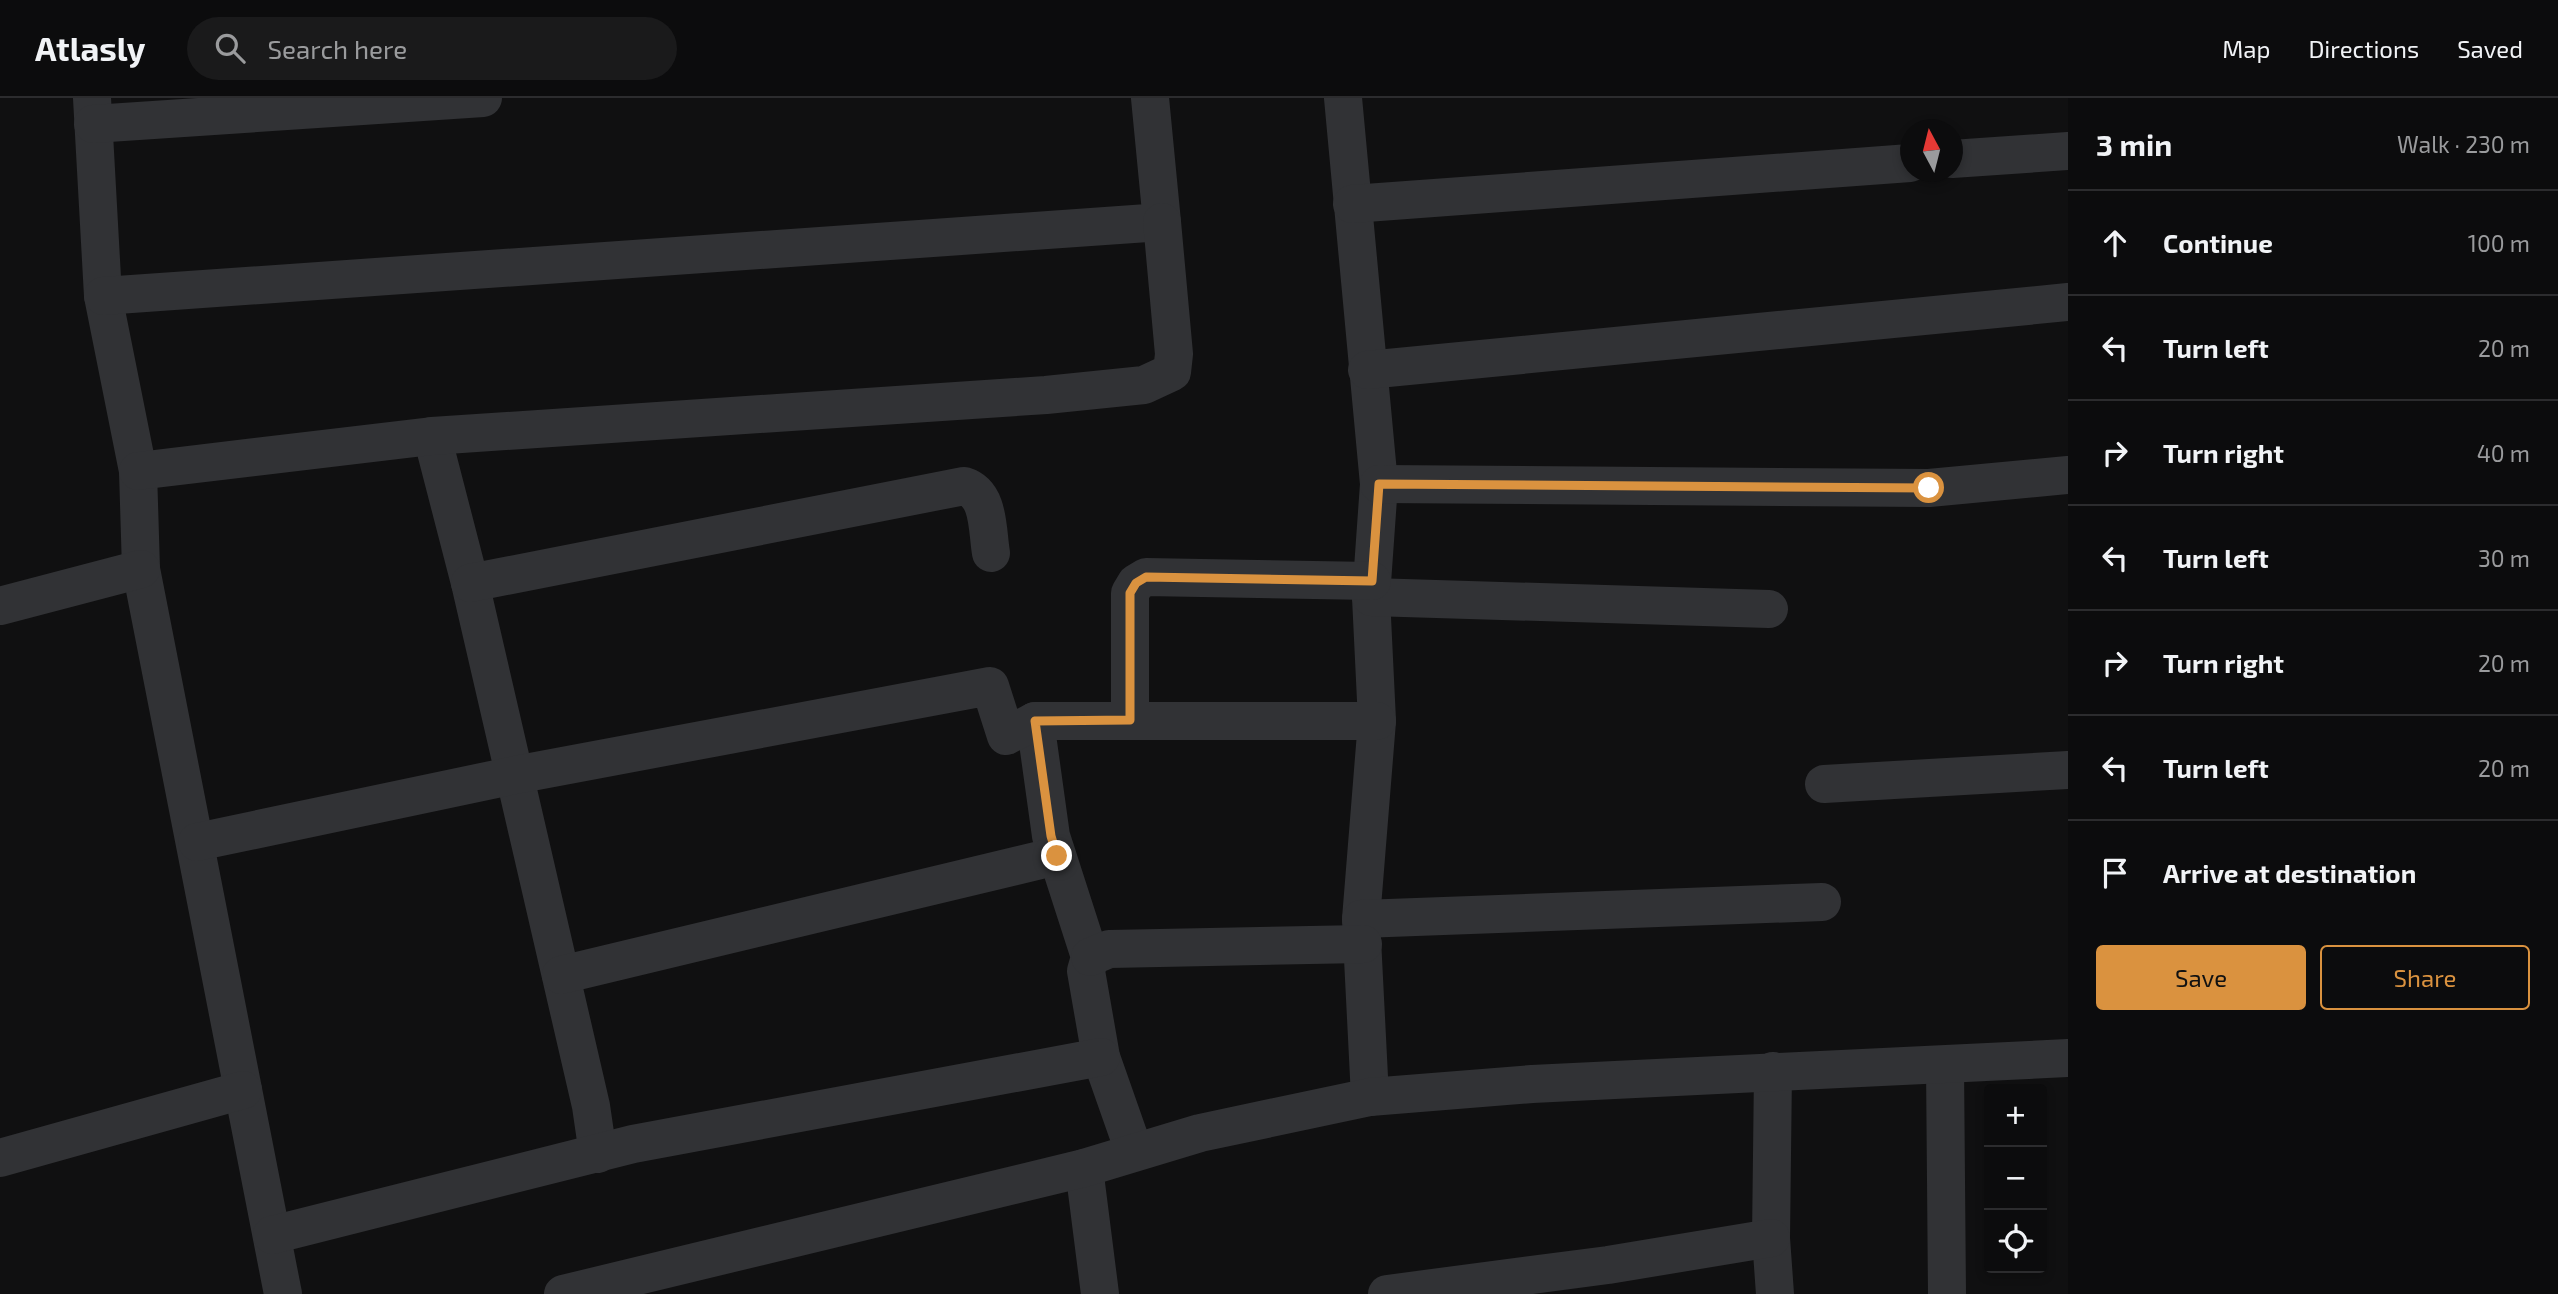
<!DOCTYPE html>
<html lang="en">
<head>
<meta charset="utf-8">
<style>
  body { margin:0; font-family:"Exo 2",sans-serif; background:#1a1a1b; color:#f1f3f6 }
  .controls { position:absolute; right:21px; bottom:21px; display:grid; overflow:hidden; border-radius:7px; box-shadow:0 4px 10px #0003 }
  .controls button { width:63px; height:63px; display:grid; place-items:center; padding:0; border:0; border-bottom:2px solid #2c2c2e; background:#0c0c0d; color:#f1f3f6; font:35px sans-serif }
  .compass { position:absolute; left:1900px; top:21px; width:63px; height:63px; border-radius:50%; background:#0c0c0d; box-shadow:0 4px 10px #0003; rotate:353deg }
  .stop { position:absolute; width:21px; height:21px; margin:-16px; border:5px solid #da923f; border-radius:50%; background:#fff }
  .stop.end { background:#da923f; border-color:#fff; box-shadow:0 2px 7px #0008 }
  .list { margin:0; padding:0; list-style:none }
  h2 { display:flex; justify-content:space-between; align-items:center; height:91px; margin:0; padding:0 28px; font-size:30px }
  h2 small { font-size:23px; font-weight:400; color:#9a9b9d }
  .list li { display:grid; grid-template-columns:46px 1fr auto; gap:21px; align-items:center; box-sizing:border-box; height:105px; padding:0 28px; border-top:2px solid #2c2c2e }
  .list b { display:block; font-size:26px; white-space:nowrap }
  .list em { font-size:23px; font-style:normal; color:#9a9b9d }
  .actions { display:flex; gap:14px; padding:21px 28px }
  .actions a { flex:1; padding:16px 0; border:2px solid #da923f; border-radius:7px; text-align:center; font-size:24px; color:#da923f }
  .actions .main { background:#da923f; color:#111 }
  .icon { flex:none; width:38px; height:38px; fill:none; stroke:currentColor; stroke-width:2; stroke-linecap:round; stroke-linejoin:round }
  .map { position:relative; flex:none; width:2068px; height:1196px; overflow:hidden }
  header { display:flex; align-items:center; gap:42px; box-sizing:border-box; height:98px; padding:0 35px; background:#0c0c0d; border-bottom:2px solid #2c2c2e }
  header strong { font-size:33px }
  nav { display:flex; gap:38px; margin-inline-start:auto; font-size:24px }
  .search { width:490px; height:63px; background:#1a1a1b; display:flex; align-items:center; gap:18px; box-sizing:border-box; padding:0 24px; border-radius:38px; color:#9a9b9d; font-size:26px }
  main { display:flex }
  aside { flex:1; background:#0c0c0d }
  .map>svg:first-child { display:block }
  .lines { fill:none; stroke-linecap:round; stroke-linejoin:round }
  .minor { stroke:#313235; stroke-width:38 }
  .route { stroke:#da923f; stroke-width:9 }
</style>
</head>
<body>
<header>
<strong>Atlasly</strong>
<div class="search"><svg class="icon" aria-label="search" viewBox="0 0 24 24"><circle cx="10" cy="10" r="6"/><path d="M15 15l6 6"/></svg>Search here</div>
<nav><a>Map</a><a>Directions</a><a>Saved</a></nav>
</header>
<main>
<div class="map">
<svg width="2068" height="1196" viewBox="0 0 2068 1196">
  <rect width="100%" height="100%" fill="#101011"/>
  <g class="lines">
    <g class="minor">
      <path d="M 92,0 L 103,198 L 138,373 L 141,471 L 283,1196"/>
      <path d="M 1343,0 L 1379,386 L 1371,499 L 1377,623 L 1361,821 L 1370,999"/>
      <path d="M 93,26 L 483,0"/>
      <path d="M 1952,61 L 2068,53"/>
      <path d="M 1352,106 L 1910,65"/>
      <path d="M 103,198 L 1162,124 L 1150,0"/>
      <path d="M 1367,272 L 2068,204"/>
      <path d="M 432,338 L 470,485 L 591,1008 L 598,1056"/>
      <path d="M 138,373 L 432,338 L 1046,297 L 1144,287 L 1172,274 L 1174,256 L 1162,124"/>
      <path d="M 1379,386 L 1929,390 L 2068,377"/>
      <path d="M 470,485 L 964,388 C 990,396 987,432 991,455"/>
      <path d="M 1371,499 L 1769,511"/>
      <path d="M 0,508 L 141,471"/>
      <path d="M 1130,622 L 1130,495 L 1136,485 L 1146,479 L 1372,483"/>
      <path d="M 1035,623 L 1051,738 L 1090,859 L 1086,873 L 1101,959 L 1134,1053"/>
      <path d="M 1824,686 L 2068,672"/>
      <path d="M 197,744 L 515,677 L 990,588 L 1006,638 L 1035,623 L 1377,623"/>
      <path d="M 1361,821 L 1822,804"/>
      <path d="M 1090,859 L 1109,851 L 1363,846"/>
      <path d="M 561,877 L 1057,758"/>
      <path d="M 1945,967 L 1947,1196"/>
      <path d="M 1773,973 L 1771,1140 L 1775,1196"/>
      <path d="M 0,1060 L 243,992"/>
      <path d="M 1084,1070 L 1100,1196"/>
      <path d="M 272,1137 L 633,1046 L 1101,959"/>
      <path d="M 563,1196 L 1084,1070 L 1200,1035 L 1370,999 L 1532,986 L 2068,960"/>
      <path d="M 1387,1196 L 1608,1167 L 1771,1140"/>
    </g>
  </g>
  <g class="lines">
    <path class="route" d="M 1057,758 L 1051,738 L 1035,623 L 1130,622 L 1130,495 L 1136,485 L 1146,479 L 1372,483 L 1379,386 L 1929,390"/>
  </g>
</svg>
<div class="controls">
<button>+</button>
<button>−</button>
<button><svg class="icon" aria-label="locate" viewBox="0 0 24 24"><circle cx="12" cy="12" r="6"/><path d="M12 2v4M12 18v4M2 12h4M18 12h4"/></svg></button>
</div>
<svg class="compass" viewBox="-18 -18 36 36"><path d="M0-13l5 13h-10z" fill="#e53935"/><path d="M0 13l5-13h-10z" fill="#9a9b9d"/></svg>
<div class="stop" style="left:1929px;top:390px"></div>
<div class="stop end" style="left:1057px;top:758px"></div>
</div>
<aside>
<h2>3 min<small>Walk · 230 m</small></h2>
<ul class="list">
<li><svg class="icon" aria-label="ahead" viewBox="0 0 24 24"><path d="M12 20V5M6 11l6-6 6 6"/></svg><div><b>Continue</b></div><em>100 m</em></li>
<li><svg class="icon" aria-label="left" viewBox="0 0 24 24"><path d="M17 20v-9H6M10 6l-5 5 5 5"/></svg><div><b>Turn left</b></div><em>20 m</em></li>
<li><svg class="icon" aria-label="right" viewBox="0 0 24 24"><path d="M7 20v-9h11M14 6l5 5-5 5"/></svg><div><b>Turn right</b></div><em>40 m</em></li>
<li><svg class="icon" aria-label="left" viewBox="0 0 24 24"><path d="M17 20v-9H6M10 6l-5 5 5 5"/></svg><div><b>Turn left</b></div><em>30 m</em></li>
<li><svg class="icon" aria-label="right" viewBox="0 0 24 24"><path d="M7 20v-9h11M14 6l5 5-5 5"/></svg><div><b>Turn right</b></div><em>20 m</em></li>
<li><svg class="icon" aria-label="left" viewBox="0 0 24 24"><path d="M17 20v-9H6M10 6l-5 5 5 5"/></svg><div><b>Turn left</b></div><em>20 m</em></li>
<li><svg class="icon" aria-label="arrive" viewBox="0 0 24 24"><path d="M6 21V4h12l-3 4 3 4H6"/></svg><div><b>Arrive at destination</b></div></li>
</ul>
<div class="actions"><a class="main">Save</a><a>Share</a></div>
</aside>
</main>
</body>
</html>
